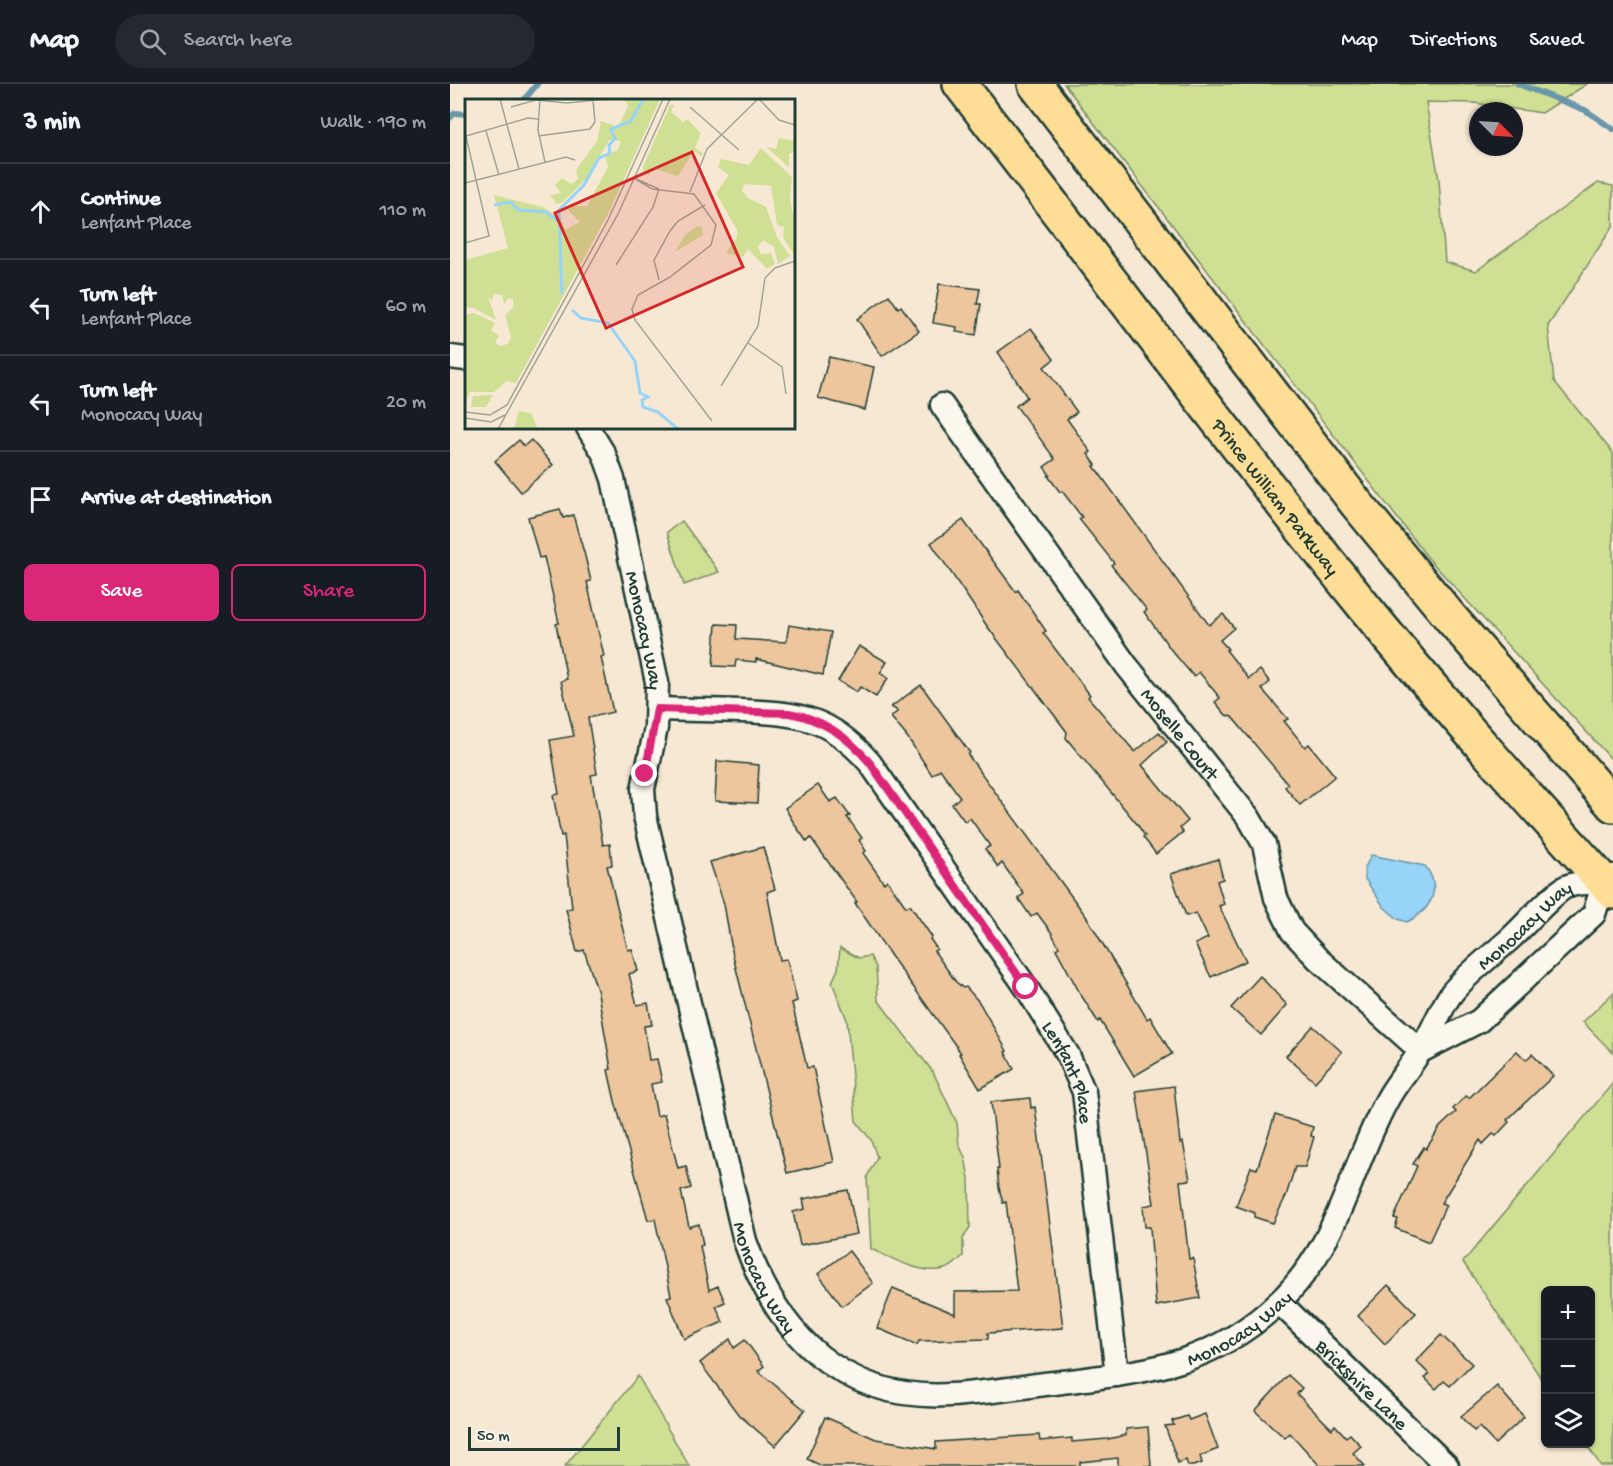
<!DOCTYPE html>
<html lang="en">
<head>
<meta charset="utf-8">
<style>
  body { margin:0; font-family:"Gochi Hand",sans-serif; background:#242831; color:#f1f3f6 }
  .controls { position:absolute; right:18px; bottom:18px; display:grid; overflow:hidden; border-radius:9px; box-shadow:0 2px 4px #0004 }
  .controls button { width:54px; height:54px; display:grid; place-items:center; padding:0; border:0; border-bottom:2px solid #363941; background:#171b24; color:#f1f3f6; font:30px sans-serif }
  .compass { position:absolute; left:1019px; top:18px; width:54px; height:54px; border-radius:50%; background:#171b24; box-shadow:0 2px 4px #0004; rotate:114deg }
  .scale { position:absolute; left:18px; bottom:15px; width:152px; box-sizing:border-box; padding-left:6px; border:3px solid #1f3d34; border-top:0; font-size:16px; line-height:21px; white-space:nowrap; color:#1f3d34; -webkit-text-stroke:4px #fbf7ec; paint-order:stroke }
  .stop { position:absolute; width:18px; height:18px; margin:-14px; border:4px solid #db2777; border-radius:50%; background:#fff }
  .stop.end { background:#db2777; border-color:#fff; box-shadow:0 2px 6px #0008 }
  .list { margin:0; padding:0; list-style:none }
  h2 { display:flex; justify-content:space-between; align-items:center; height:78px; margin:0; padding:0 24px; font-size:26px }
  h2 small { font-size:20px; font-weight:400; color:#9ea1a6 }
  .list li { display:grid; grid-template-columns:39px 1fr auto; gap:18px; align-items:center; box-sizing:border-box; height:96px; padding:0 24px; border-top:2px solid #363941 }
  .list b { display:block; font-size:22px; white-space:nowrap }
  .list p { margin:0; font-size:20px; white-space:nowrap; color:#9ea1a6 }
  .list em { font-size:20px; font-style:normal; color:#9ea1a6 }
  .actions { display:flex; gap:12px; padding:18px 24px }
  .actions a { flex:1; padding:14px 0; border:2px solid #db2777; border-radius:9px; text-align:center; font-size:21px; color:#db2777 }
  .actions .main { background:#db2777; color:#fff }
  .icon { flex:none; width:33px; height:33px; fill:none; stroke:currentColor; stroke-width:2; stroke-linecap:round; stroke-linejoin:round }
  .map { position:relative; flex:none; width:1163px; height:1382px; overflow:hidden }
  header { display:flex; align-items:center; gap:36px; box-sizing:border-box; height:84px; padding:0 30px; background:#171b24; border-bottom:2px solid #363941 }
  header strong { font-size:28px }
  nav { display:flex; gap:33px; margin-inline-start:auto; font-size:21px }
  .search { width:420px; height:54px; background:#242831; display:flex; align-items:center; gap:15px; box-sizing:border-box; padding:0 21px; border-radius:33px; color:#9ea1a6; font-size:22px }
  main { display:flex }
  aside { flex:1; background:#171b24 }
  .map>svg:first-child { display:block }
  .green { fill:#cfdf93; stroke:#778e64; stroke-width:1.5 }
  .water { fill:#98d3f8; stroke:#6897aa; stroke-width:1.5 }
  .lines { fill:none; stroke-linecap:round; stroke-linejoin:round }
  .stream { stroke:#6897aa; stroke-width:6 }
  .building { fill:#edc69d; stroke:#1f3d34; stroke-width:1.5 }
  .street-casing { stroke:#1f3d34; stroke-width:27 }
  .highway-casing { stroke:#1f3d34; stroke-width:38 }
  .street { stroke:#fbf7ec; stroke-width:22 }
  .highway { stroke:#fedd96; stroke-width:33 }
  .route { stroke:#db2777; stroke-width:8 }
  .labels { text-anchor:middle; stroke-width:4.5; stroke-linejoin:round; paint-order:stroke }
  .street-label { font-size:20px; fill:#1f3d34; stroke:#fbf7ec }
  .inset-river { fill:none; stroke:#98d3f8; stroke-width:3 }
  .inset-road { fill:none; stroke:#a1a494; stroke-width:1.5 }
  .view { fill:#d62828; fill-opacity:0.15; stroke:#d62828; stroke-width:3 }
  .inset-edge { fill:none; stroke:#1f3d34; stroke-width:3 }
</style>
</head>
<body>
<header>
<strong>Map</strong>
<div class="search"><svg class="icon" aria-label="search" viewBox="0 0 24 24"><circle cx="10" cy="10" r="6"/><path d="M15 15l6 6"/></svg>Search here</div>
<nav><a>Map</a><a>Directions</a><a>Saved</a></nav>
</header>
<main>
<aside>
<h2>3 min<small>Walk · 190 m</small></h2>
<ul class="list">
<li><svg class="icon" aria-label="ahead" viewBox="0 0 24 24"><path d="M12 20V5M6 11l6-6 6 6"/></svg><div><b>Continue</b><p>Lenfant Place</p></div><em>110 m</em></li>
<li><svg class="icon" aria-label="left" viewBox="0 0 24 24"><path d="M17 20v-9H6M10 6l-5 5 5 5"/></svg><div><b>Turn left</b><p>Lenfant Place</p></div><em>60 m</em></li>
<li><svg class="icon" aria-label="left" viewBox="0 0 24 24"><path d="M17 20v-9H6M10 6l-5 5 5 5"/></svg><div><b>Turn left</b><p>Monocacy Way</p></div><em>20 m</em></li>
<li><svg class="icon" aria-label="arrive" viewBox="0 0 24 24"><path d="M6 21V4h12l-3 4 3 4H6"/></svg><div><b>Arrive at destination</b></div></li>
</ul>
<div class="actions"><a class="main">Save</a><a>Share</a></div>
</aside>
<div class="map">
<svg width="1163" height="1382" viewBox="0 0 1163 1382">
  <rect width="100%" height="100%" fill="#f7e8d4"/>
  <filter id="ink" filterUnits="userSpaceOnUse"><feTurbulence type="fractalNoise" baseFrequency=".0167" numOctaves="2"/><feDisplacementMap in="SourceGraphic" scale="12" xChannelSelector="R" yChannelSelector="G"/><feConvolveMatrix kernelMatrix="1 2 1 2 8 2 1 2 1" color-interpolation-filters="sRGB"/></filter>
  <g filter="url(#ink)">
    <g class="green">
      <path d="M 614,0 L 1137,0 L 1092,29 L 1024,19 L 976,18 L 989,96 L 995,178 L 1026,187 L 1148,99 L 1163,102 L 1163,142 L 1098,242 L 1104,297 L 1163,369 L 1163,677 L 978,474 Z"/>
      <path d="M 232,437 L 269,488 L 234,501 L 217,448 Z"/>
      <path d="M 390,864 L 409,874 L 420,872 L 426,883 L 428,916 L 483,988 L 507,1039 L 509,1061 L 515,1073 L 519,1094 L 520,1143 L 513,1155 L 513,1172 C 509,1176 503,1182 498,1184 C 475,1193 441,1174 421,1165 L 417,1093 L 427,1073 L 421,1056 L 406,1037 L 397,936 L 382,898 L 388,885 Z"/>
      <path d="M 1163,909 L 1163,969 L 1133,938 Z"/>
      <path d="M 1163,999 L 1163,1382 L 1151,1382 L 1136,1360 L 1140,1360 L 1140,1206 L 1096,1206 L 1095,1300 L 1013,1178 Z"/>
      <path d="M 188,1292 L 239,1382 L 115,1382 Z"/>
    </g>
    <path class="water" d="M 921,771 L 975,782 C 993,805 981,826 957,838 L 948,835 L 934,823 L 915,795 L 914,786 Z"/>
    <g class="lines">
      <g class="stream">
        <path d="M 1068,0 L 1135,26 L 1163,45"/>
        <path d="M 74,16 L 87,0"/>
        <path d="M 0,34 L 5,29 L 16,30"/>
      </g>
    </g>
    <g class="building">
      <path d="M 489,200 L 530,205 L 527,220 L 531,220 L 526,251 L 506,248 L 507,243 L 483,239 Z"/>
      <path d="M 439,211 L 448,224 L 451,222 L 469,247 L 432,272 L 407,235 Z"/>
      <path d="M 581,244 L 604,275 L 594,283 L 627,328 L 617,335 L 641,368 L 638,370 L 646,381 L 644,382 L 759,541 L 773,530 L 784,544 L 770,556 L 778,565 L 776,566 L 799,595 L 810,586 L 820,598 L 812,605 L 838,635 L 834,637 L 855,663 L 859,660 L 885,692 L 850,721 L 835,703 L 838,700 L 817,675 L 782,633 L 776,631 L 765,618 L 770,614 L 749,588 L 744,593 L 722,567 L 694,528 L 697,526 L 661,481 L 664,479 L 629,435 L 632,433 L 612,407 L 610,408 L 598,392 L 600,391 L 594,383 L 605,375 L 566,322 L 577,313 L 548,268 Z"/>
      <path d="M 379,273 L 424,283 L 415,326 L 368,314 Z"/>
      <path d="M 69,356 L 74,362 L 81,356 L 103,381 L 71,408 L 45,377 Z"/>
      <path d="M 110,425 L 113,434 L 123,431 L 135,472 L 141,497 L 137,498 L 154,572 L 151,573 L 163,628 L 138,634 L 147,690 L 141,691 L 153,761 L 160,760 L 162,781 L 157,782 L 178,866 L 182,865 L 188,887 L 179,890 L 187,921 L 198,919 L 202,941 L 194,942 L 199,976 L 207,975 L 212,998 L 201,1000 L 207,1032 L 214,1030 L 228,1084 L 236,1082 L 241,1104 L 231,1107 L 239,1143 L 249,1140 L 253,1161 L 250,1162 L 259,1206 L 268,1202 L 275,1218 L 266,1222 L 273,1238 L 234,1255 L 217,1213 L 221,1212 L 205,1135 L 198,1136 L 165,1017 L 158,986 L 161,985 L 148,909 L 134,866 L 127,868 L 116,825 L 122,824 L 114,751 L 111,752 L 103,711 L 109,710 L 100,656 L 124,652 L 111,597 L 117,595 L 106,540 L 109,539 L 94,473 L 89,474 L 78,433 Z"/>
      <path d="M 513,436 L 566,508 L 568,506 L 596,547 L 593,549 L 640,611 L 638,613 L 685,668 L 709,648 L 717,658 L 692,681 L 738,737 L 730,744 L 733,748 L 706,770 L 693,753 L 695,752 L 687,740 L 616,654 L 617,648 L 537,542 L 481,459 Z"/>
      <path d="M 266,540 L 287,541 L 286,555 L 336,558 L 339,541 L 381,548 L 373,591 L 306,575 L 306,578 L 286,576 L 285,583 L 263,582 Z"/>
      <path d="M 409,562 L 437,578 L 430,589 L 438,594 L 426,613 L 410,603 L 407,608 L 388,597 Z"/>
      <path d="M 471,601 L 520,669 L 518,671 L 638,835 L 697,935 L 700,933 L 722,970 L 684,992 L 650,936 L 648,938 L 631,911 L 606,865 L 609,863 L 601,848 L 587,829 L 581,833 L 568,814 L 574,810 L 552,779 L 548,783 L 535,765 L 540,762 L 520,734 L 515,738 L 502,720 L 510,713 L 490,685 L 482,691 L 458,654 L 441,633 L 448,627 L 441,623 Z"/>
      <path d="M 267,677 L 309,681 L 307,719 L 265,717 Z"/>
      <path d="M 368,701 L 380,718 L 387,714 L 400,732 L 397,733 L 412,754 L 409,756 L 416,767 L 413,769 L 434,799 L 437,796 L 456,823 L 460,821 L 482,853 L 480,855 L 487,865 L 484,867 L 506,898 L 513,904 L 516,903 L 529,918 L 557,967 L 555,968 L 564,985 L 530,1005 L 509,970 L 511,969 L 441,872 L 405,819 L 407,818 L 361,754 L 357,758 L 345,741 L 335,724 Z"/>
      <path d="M 313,763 L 325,805 L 317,808 L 330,876 L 337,875 L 347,917 L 342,919 L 357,984 L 363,983 L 384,1078 L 337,1089 L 283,872 L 274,820 L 260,778 Z"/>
      <path d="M 768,775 L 773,795 L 767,797 L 774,820 L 769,822 L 796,877 L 761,893 L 745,860 L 758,854 L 746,829 L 736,832 L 721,790 Z"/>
      <path d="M 810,892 L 837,921 L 811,951 L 781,924 Z"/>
      <path d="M 863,942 L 892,968 L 865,998 L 836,972 Z"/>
      <path d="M 1067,967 L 1076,976 L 1082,970 L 1103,992 L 1057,1036 L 1059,1038 L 1046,1052 L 1043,1050 L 1033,1060 L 1030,1056 L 991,1119 L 996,1121 L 979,1158 L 945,1144 L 948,1135 L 944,1134 L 967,1082 L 963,1080 L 974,1063 L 976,1065 L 990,1043 L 1006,1028 L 1003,1025 L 1016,1012 L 1019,1014 Z"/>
      <path d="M 724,1002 L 730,1059 L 733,1058 L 740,1096 L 730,1097 L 739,1175 L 743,1174 L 750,1214 L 706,1222 L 700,1143 L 695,1143 L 693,1122 L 704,1120 L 686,1007 Z"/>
      <path d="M 580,1014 L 581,1024 L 585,1023 L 613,1244 L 538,1249 L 538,1255 L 469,1257 L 467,1261 L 427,1244 L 443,1204 L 505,1230 L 505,1208 L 567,1207 L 556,1118 L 553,1119 L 549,1104 L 547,1085 L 549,1085 L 541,1018 Z"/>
      <path d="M 825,1031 L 863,1043 L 861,1052 L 864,1053 L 855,1083 L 845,1083 L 836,1112 L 823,1139 L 804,1133 L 805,1129 L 786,1122 L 801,1083 L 807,1085 Z"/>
      <path d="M 398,1106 L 407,1150 L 350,1161 L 343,1128 L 355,1125 L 353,1115 Z"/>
      <path d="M 399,1167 L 423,1199 L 392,1222 L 368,1190 Z"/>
      <path d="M 938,1201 L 966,1229 L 935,1260 L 908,1232 Z"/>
      <path d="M 991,1251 L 1022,1280 L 1000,1302 L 994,1297 L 986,1305 L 975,1294 L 979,1290 L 966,1277 Z"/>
      <path d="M 280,1255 L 284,1264 L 295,1256 L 314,1282 L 308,1287 L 355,1326 L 325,1362 L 288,1330 L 250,1279 Z"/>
      <path d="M 838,1291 L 852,1304 L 847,1310 L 882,1345 L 885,1341 L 896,1353 L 900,1350 L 911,1362 L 903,1369 L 915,1382 L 870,1382 L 840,1349 L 835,1354 L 805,1327 Z"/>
      <path d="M 1047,1302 L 1074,1333 L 1045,1360 L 1029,1343 L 1024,1347 L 1011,1333 Z"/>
      <path d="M 755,1330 L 768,1365 L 750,1372 L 752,1379 L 743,1382 L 738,1382 L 736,1376 L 728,1379 L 715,1342 L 724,1341 L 722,1337 L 737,1332 L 739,1336 Z"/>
      <path d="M 375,1333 L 426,1355 L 486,1365 L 486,1358 L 589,1351 L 590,1357 L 622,1354 L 622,1358 L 658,1355 L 676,1351 L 676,1345 L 698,1343 L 701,1382 L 668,1382 L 668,1374 L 630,1378 L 630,1382 L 372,1382 L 357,1375 Z"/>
    </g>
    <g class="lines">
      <g class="street-casing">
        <g id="street">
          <path d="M 0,273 L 16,275"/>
          <path id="s1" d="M 492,321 L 676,581 L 799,734 L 814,760 L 826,814 L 842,847 L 868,875 L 971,967"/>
          <path id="s2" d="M 138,344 L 154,370 L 163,395 L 207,598 L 206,644 L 193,705 L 195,732 L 295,1157 C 328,1252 393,1317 500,1311 C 537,1309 575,1302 612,1298 C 698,1287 762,1282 829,1218 C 890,1160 899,1086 937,1016 C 946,999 960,984 970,967 C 982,949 989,927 1001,910 C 1017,889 1043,871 1062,853 C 1073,843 1107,805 1118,802 C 1129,798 1143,799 1154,798"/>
          <path id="s3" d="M 208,625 C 235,626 263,626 290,627 C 349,629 380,633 420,679 L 576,903 L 618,971 L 634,1008 L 667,1291"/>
          <path d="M 971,967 L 1029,937 L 1144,830 L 1154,798 L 1162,792"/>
          <path id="s4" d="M 829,1218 L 997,1382"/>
        </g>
      </g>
      <g class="highway-casing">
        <g id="highway">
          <path id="s5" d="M 510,0 C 645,175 777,353 916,525 C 995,622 1079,715 1163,808"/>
          <path d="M 585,0 L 906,419 L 1000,533 L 1163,721"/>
        </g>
      </g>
      <use href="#street" class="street"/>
      <use href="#highway" class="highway"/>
    </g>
  </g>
  <g class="lines" filter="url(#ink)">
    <path class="route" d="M 195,690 L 207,625 L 339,629 C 373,635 398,653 420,679 L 576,903"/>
  </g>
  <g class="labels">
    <g class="street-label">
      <text dy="7" stroke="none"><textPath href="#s5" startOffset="520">Prince William Parkway</textPath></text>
      <text dy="7" stroke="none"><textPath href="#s2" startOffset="212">Monocacy Way</textPath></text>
      <text dy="7" stroke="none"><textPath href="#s1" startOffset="406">Moselle Court</textPath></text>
      <text dy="7" stroke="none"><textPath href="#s2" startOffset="1920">Monocacy Way</textPath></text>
      <text dy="7" stroke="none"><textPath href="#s3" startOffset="597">Lenfant Place</textPath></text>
      <text dy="7" stroke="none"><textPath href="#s2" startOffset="878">Monocacy Way</textPath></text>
      <text dy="7" stroke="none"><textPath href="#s2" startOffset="1416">Monocacy Way</textPath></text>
      <text dy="7" stroke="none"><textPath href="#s4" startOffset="117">Brickshire Lane</textPath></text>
    </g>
  </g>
  <g transform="translate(15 15)">
    <rect width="330" height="330" fill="#f7e8d4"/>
    <path d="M 160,0 L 195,0 L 145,111 L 51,284 L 42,282 L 29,293 L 5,293 L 0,305 L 0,215 L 9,214 L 30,224 L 26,231 L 34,237 L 30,243 L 34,247 L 43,245 L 46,238 L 40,216 L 48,209 L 48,200 L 43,199 L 39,205 L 37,196 L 29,195 L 27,201 L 23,198 L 31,221 L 9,209 L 0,208 L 0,161 L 43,149 L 29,96 L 78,108 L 96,120 L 100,131 L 115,123 L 99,107 L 122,107 L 143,68 L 140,57 L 153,51 L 156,42 L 144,41 L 123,78 L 98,103 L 92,105 L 85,96 L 96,94 L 90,86 L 97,79 L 106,85 L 113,80 L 111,71 L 132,42 L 136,22 L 153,28 L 163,8 ZM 205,6 L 209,6 L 206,13 L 218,23 L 222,20 L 236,34 L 230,49 L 238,54 L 236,57 L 229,52 L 213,77 L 187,69 L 184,76 L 178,73 L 178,68 ZM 314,39 L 330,42 L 330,52 L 324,55 L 324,68 L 301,48 L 311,50 ZM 296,49 L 327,78 L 325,100 L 330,125 L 330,157 L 318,138 L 319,128 L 312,126 L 306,87 L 279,85 L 277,92 L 283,99 L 301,108 L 312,138 L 325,157 L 313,165 L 309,148 L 298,141 L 293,148 L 296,155 L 306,154 L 310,165 L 302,170 L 283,150 L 278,158 L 261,154 L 272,138 L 272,131 L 251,94 L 264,76 L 253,68 L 256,60 L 284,66 ZM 232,127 L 237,128 L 238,136 L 210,153 L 220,136 ZM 28,296 L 21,308 L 6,308 L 8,297 ZM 54,312 L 66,314 L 73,330 L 49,330 Z" fill="#cfdf93"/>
    <path class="inset-river" d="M 29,106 L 46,103 L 53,111 L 81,113 L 93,122M 97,195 L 94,111 L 119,86 L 134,59 L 145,54 L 144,46 L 150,40 L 146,30 L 166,22 L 178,0M 107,211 L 116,219 L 143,224 L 170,262 L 175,294 L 183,298 L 177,301 L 178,308 L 193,313 L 213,330"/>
    <path class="inset-road" d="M 35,0 L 54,70M 75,0 L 73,31 L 80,63M 294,0 L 314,21 L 330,26M 46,8 L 71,1 L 102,4 L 141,0M 225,8 L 274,51M 21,32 L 34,76M 0,33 L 24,137 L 0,144M 1,37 L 63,19 L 73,20M 73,37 L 125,30 L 130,23 L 128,1M 169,79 L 187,90 L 229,95 L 251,126 L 246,146 L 205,178 L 173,196 L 167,210 L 170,221 L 247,322M 171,80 L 194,90M 0,84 L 101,58 L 110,61M 225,93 L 242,50 L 293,0M 151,166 L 188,108 L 194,90M 194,181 L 189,161 L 205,132 L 213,122 L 240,106M 283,244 L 317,268 L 321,295M 256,287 L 293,227 L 300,179 L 310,169 L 330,162M 0,313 L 25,316 L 42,306 L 143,121 L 198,0M 0,319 L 26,323 L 40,316M 33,330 L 153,115 L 205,0"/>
    <path class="view" d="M 227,53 L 278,168 L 141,229 L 90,114 Z"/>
    <rect width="330" height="330" class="inset-edge"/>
  </g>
</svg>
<div class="controls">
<button>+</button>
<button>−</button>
<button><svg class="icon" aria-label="layers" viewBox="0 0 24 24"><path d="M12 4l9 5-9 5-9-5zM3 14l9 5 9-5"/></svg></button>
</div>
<svg class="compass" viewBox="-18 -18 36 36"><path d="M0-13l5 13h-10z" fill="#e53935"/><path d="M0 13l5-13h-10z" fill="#9ea1a6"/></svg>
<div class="scale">50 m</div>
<div class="stop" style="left:576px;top:903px"></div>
<div class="stop end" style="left:195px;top:690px"></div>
</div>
</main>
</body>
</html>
